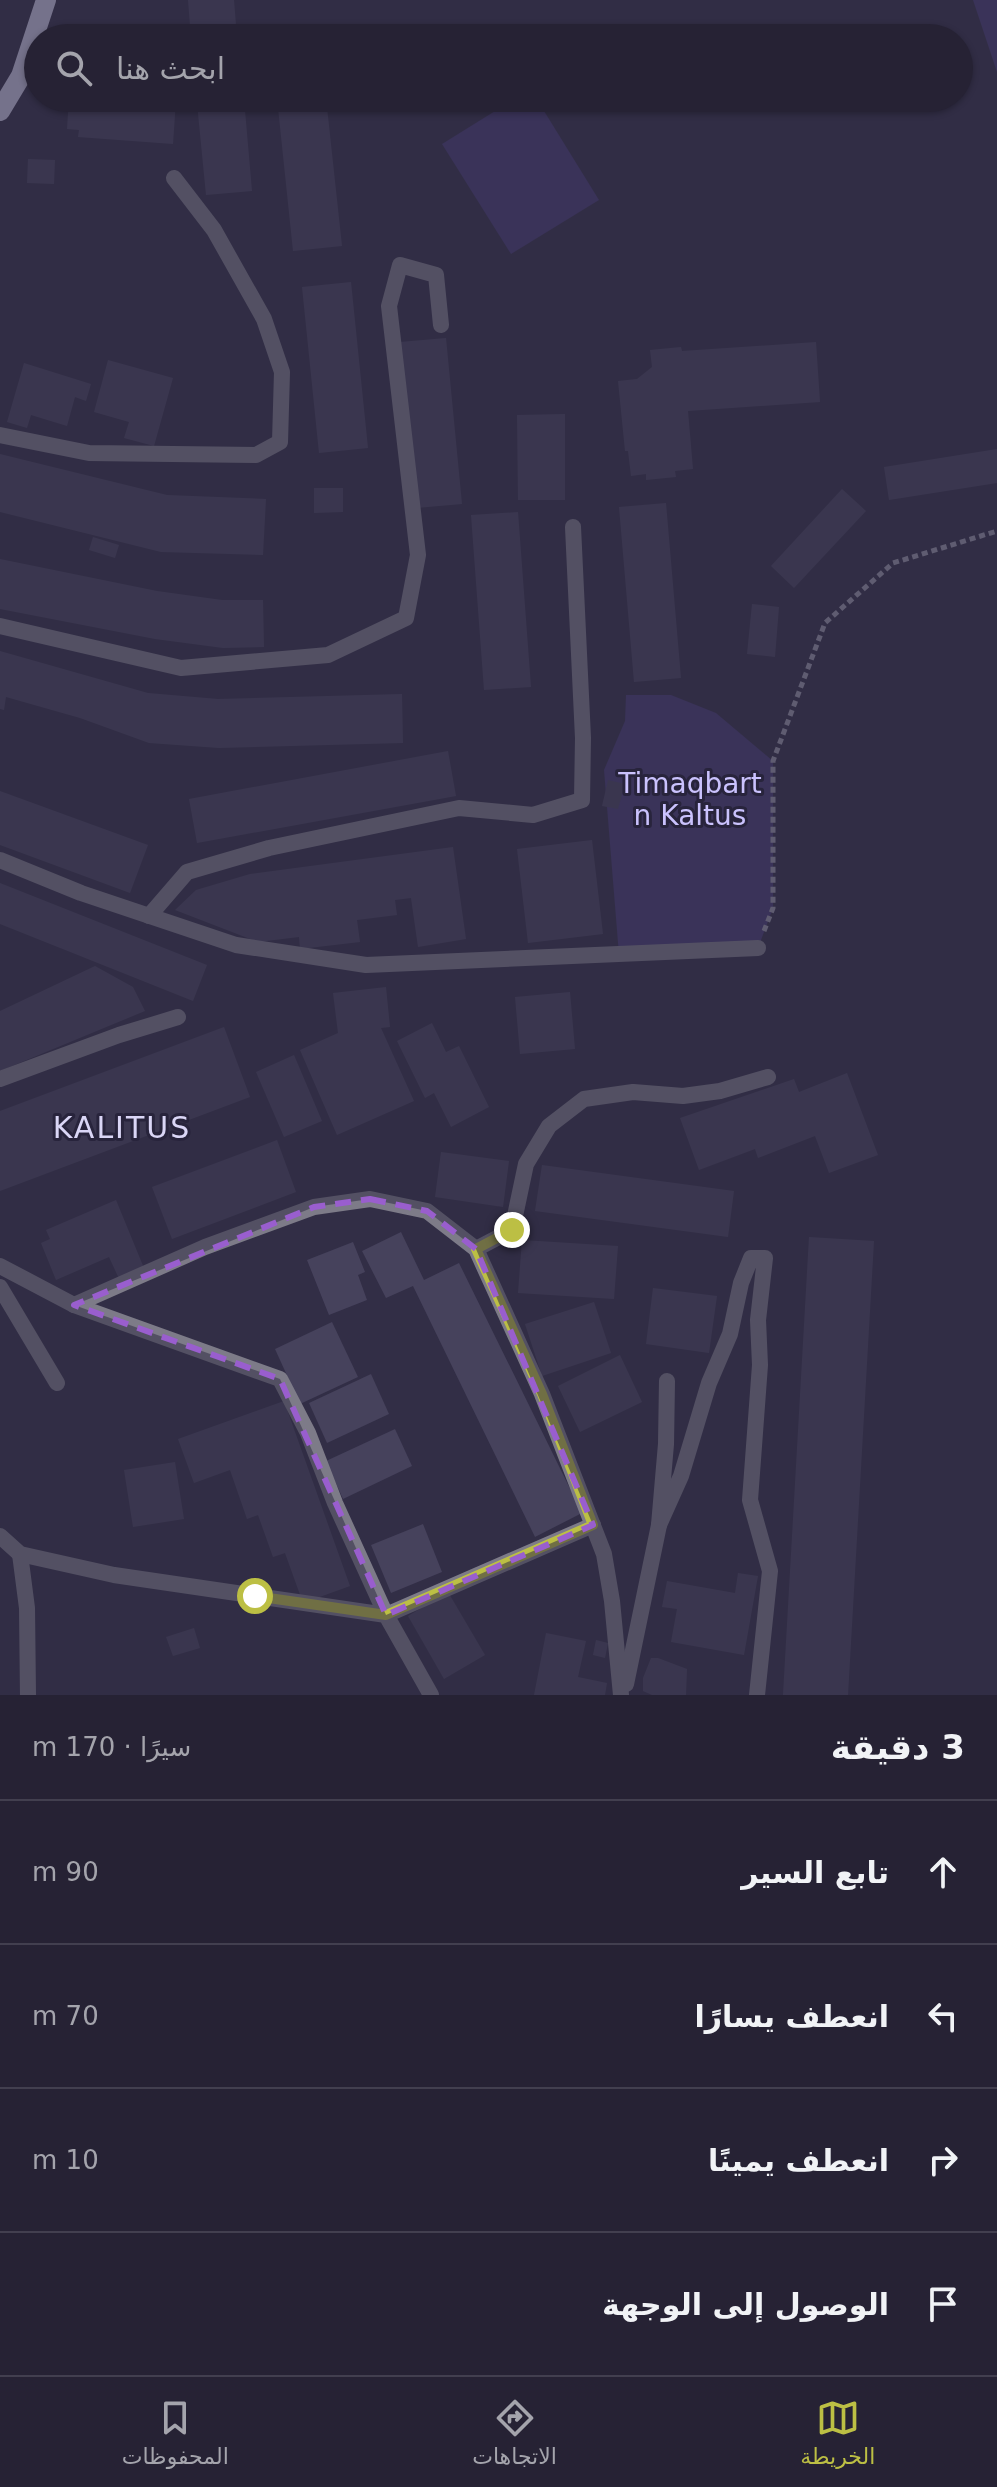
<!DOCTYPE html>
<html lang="ar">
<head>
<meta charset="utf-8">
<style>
  body { margin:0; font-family:"DejaVu Sans","Noto Sans Arabic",sans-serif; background:#2e2a3c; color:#f1f3f6; direction:rtl }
  .stop { position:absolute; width:24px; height:24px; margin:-18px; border:6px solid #bcbf44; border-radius:50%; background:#fff }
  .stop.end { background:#bcbf44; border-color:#fff; box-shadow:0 2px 8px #0008 }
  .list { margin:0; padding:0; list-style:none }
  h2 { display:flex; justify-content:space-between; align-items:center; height:104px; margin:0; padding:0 32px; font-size:34px }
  h2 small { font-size:26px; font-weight:400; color:#a4a4ac }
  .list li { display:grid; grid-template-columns:52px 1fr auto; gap:24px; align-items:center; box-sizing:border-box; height:144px; padding:0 32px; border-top:2px solid #423f4f }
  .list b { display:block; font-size:30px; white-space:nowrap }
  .list em { font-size:26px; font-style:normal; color:#a4a4ac }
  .icon { flex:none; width:44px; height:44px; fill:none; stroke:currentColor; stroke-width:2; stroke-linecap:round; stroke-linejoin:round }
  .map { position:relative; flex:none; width:997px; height:1695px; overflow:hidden; direction:ltr }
  .search { position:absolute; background:#262234; box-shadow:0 2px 6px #0004; left:24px; right:24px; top:24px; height:88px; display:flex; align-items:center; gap:20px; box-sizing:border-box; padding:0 28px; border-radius:44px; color:#a4a4ac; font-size:30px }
  .sheet { height:680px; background:#262234 }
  nav { display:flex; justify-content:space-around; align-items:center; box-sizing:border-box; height:112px; border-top:2px solid #423f4f; background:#262234; font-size:22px; color:#a4a4ac }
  nav a { display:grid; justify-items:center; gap:4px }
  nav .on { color:#bcbf44 }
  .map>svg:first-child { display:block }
  .green { fill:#453a71 }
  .building { fill:#46425c }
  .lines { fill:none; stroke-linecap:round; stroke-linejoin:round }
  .path { stroke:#9896a7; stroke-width:5; stroke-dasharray:6 4; stroke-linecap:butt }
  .minor { stroke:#7d7b88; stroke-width:16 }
  .primary { stroke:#c8c5df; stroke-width:20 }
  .route { stroke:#bcbf44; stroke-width:10 }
  .marked { fill:none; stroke:#995ece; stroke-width:6; stroke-dasharray:16 10; stroke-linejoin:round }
  .labels { text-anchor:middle; stroke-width:6; stroke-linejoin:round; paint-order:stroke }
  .park-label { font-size:28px; fill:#cac2fd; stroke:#28243c }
  .neighbourhood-label { font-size:30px; letter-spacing:2px; fill:#dad6f6; stroke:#28243c }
</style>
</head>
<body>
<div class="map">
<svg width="997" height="1695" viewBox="0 0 997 1695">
  <rect width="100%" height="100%" fill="#322e46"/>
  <g class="green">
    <path d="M 973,0 L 997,0 L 997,72 Z"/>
    <path d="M 516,98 L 536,98 L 599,200 L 511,254 L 442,144 Z"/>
    <path d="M 626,695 L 671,695 L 716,713 L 773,761 L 773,908 L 758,948 L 619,955 L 604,770 L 625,721 Z"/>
  </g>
  <g class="building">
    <path d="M 188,0 L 234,0 L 237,38 L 191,38 Z"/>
    <path d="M 69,98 L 176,100 L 173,144 L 78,137 L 79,130 L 67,129 Z"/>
    <path d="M 277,98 L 326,98 L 342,246 L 293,251 Z"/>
    <path d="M 244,99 L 252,191 L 206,195 L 197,103 Z"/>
    <path d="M 28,159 L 55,160 L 54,184 L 27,183 Z"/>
    <path d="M 351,282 L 368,448 L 319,453 L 302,287 Z"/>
    <path d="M 446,338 L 462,504 L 416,508 L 400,342 Z"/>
    <path d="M 816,342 L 820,402 L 688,411 L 693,469 L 675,471 L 676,477 L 646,480 L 646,474 L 631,476 L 628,451 L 625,451 L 618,381 L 637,379 L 652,367 L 650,350 L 681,347 L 682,351 Z"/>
    <path d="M 108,360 L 173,378 L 154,446 L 124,438 L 129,422 L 94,412 Z"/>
    <path d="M 24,363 L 91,384 L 86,401 L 75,397 L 67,426 L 31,415 L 27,428 L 7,422 Z"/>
    <path d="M 565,414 L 565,500 L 518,500 L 517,415 Z"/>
    <path d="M 997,449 L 997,483 L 889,500 L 884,467 Z"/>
    <path d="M 0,454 L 167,495 L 266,499 L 263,555 L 161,552 L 0,512 Z"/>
    <path d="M 314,488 L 343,488 L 343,512 L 314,513 Z"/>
    <path d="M 842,489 L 866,511 L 794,588 L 771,566 Z"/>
    <path d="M 666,503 L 681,678 L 634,682 L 619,507 Z"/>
    <path d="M 518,512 L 531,687 L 484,690 L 471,515 Z"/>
    <path d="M 93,537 L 119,545 L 115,558 L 89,550 Z"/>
    <path d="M 0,559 L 157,591 L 222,600 L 263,600 L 264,647 L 223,648 L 155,639 L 0,609 Z"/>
    <path d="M 752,604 L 779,607 L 775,657 L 747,654 Z"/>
    <path d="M 0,651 L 148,693 L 218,699 L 402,694 L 403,743 L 219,748 L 149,743 L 80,718 L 6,697 L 4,710 L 0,709 Z"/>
    <path d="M 448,751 L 456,796 L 197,843 L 189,799 Z"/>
    <path d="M 608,780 L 625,784 L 618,809 L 602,806 Z"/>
    <path d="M 0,791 L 148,845 L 130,893 L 0,845 Z"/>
    <path d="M 592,840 L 603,934 L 528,943 L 517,849 Z"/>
    <path d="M 453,847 L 466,939 L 418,947 L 411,898 L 395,900 L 397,915 L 357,920 L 360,942 L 300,949 L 299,937 L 258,942 L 175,910 L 196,890 L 250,874 Z"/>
    <path d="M 0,883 L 207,965 L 193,1001 L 0,924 Z"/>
    <path d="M 95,966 L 133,987 L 145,1011 L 0,1071 L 0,1011 Z"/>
    <path d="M 386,987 L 390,1027 L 381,1028 L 414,1101 L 337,1135 L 300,1050 L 338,1033 L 333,993 Z"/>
    <path d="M 570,992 L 575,1049 L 520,1054 L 515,997 Z"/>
    <path d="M 432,1023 L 446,1052 L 459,1046 L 489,1107 L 451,1127 L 434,1093 L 425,1098 L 397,1041 Z"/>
    <path d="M 224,1027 L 250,1097 L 0,1191 L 0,1111 Z"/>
    <path d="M 294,1055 L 322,1121 L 284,1137 L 256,1072 Z"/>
    <path d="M 847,1073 L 878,1155 L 829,1173 L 815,1136 L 758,1158 L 755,1149 L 699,1170 L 680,1118 L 794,1079 L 799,1092 Z"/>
    <path d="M 277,1140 L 296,1192 L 172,1239 L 152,1187 Z"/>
    <path d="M 441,1152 L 509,1161 L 503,1207 L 435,1197 Z"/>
    <path d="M 542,1165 L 734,1191 L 728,1237 L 535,1211 Z"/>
    <path d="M 116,1200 L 146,1273 L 121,1283 L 109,1257 L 56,1280 L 41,1243 L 50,1239 L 46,1230 Z"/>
    <path d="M 401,1232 L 424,1280 L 459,1263 L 582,1513 L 535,1537 L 413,1286 L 386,1298 L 362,1251 Z"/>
    <path d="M 809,1237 L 874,1241 L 848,1695 L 783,1695 Z"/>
    <path d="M 522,1240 L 618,1246 L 614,1299 L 518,1293 Z"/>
    <path d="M 353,1242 L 365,1272 L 358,1275 L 367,1300 L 329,1315 L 307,1260 Z"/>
    <path d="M 653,1288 L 717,1296 L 709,1353 L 646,1344 Z"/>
    <path d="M 594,1302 L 611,1353 L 542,1376 L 525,1324 Z"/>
    <path d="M 332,1322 L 358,1377 L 300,1404 L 275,1349 Z"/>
    <path d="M 620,1355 L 642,1402 L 580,1432 L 558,1386 Z"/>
    <path d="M 371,1374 L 389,1414 L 327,1443 L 309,1403 Z"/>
    <path d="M 284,1401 L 350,1586 L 303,1603 L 285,1553 L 273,1557 L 258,1515 L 247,1519 L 230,1470 L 194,1483 L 178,1439 Z"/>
    <path d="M 395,1429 L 412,1466 L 343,1499 L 326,1461 Z"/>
    <path d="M 175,1462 L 184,1519 L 133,1527 L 124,1470 Z"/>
    <path d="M 423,1524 L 442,1572 L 391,1593 L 371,1545 Z"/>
    <path d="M 738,1573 L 758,1576 L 744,1655 L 671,1642 L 677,1609 L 662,1607 L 667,1581 L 735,1593 Z"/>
    <path d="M 448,1592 L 485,1655 L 444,1679 L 408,1616 Z"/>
    <path d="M 194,1628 L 200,1648 L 173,1656 L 166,1637 Z"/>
    <path d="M 546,1633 L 586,1641 L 578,1677 L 607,1683 L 605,1695 L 534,1695 Z"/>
    <path d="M 596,1640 L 608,1643 L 605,1658 L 593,1655 Z"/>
    <path d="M 651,1658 L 658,1658 L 687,1669 L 686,1695 L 652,1695 L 643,1691 L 643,1678 Z"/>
  </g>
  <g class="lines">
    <path class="path" d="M 764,931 L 773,908 L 773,761 L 825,623 L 893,563 L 997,531"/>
    <g class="minor">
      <path d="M 0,435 L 89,453 L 256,455 L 280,442 L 282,372 L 264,319 L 214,230 L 174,178"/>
      <path d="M 0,626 L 181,668 L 328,655 L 406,618 L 418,555 L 389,306 L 400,265 L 436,275 L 441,325"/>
      <path d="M 0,860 L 81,893 L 236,945 L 366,965 L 758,948"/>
      <path d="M 149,916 L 187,872 L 269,848 L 459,808 L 533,815 L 582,800 L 583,738 L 573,527"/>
      <path d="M 0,1079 L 119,1035 L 178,1017"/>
      <path d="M 476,1249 L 512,1230 L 526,1164 L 549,1126 L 584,1099 L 633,1092 L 683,1096 L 720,1091 L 768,1077"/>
      <path d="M 0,1266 L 74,1305 L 280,1379 L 308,1433 L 335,1503 L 386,1615 L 593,1525"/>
      <path d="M 0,1287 L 57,1383"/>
      <path d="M 74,1305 L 205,1247 L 314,1207 L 370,1199 L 427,1211 L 476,1249 L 542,1394 L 604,1554 L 612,1601 L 621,1695"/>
      <path d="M 659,1525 L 681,1476 L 709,1383 L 730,1334 L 741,1283 L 751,1258 L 765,1258 L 758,1320 L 760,1365 L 750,1500 L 770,1571 L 757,1695"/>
      <path d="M 0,1536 L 20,1554 L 114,1575 L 386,1615 L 431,1695"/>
      <path d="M 20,1554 L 27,1608 L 28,1695"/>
      <path d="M 626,1684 L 659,1525 L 666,1444 L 667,1381"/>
    </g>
    <path class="primary" d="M 0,111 L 21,76 L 46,0"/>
  </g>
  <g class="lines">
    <path class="route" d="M 255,1596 L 386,1615 L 593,1525 L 542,1394 L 476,1249 L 512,1230"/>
  </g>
  <path d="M0 0H997V1695H0ZM 370,1199 L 427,1211 L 476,1249 L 593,1525 L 386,1615 L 280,1379 L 74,1305 L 314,1207 Z" fill="#322e46" fill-opacity=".55" fill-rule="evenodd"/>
  <path class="marked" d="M 370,1199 L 427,1211 L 476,1249 L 593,1525 L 386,1615 L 280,1379 L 74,1305 L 314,1207 Z"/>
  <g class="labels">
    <g class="park-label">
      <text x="690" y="793">Timaqbart<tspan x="690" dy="32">n Kaltus</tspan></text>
    </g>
    <g class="neighbourhood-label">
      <text x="122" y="1138">KALITUS</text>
    </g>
  </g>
</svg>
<div class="stop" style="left:255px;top:1596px"></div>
<div class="stop end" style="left:512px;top:1230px"></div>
<div class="search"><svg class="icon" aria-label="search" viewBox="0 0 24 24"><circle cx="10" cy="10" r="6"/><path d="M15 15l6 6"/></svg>ابحث هنا</div>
</div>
<section class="sheet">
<h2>3 دقيقة<small>سيرًا · 170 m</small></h2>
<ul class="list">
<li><svg class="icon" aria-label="ahead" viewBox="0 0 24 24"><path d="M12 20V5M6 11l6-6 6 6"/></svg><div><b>تابع السير</b></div><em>90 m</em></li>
<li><svg class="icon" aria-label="left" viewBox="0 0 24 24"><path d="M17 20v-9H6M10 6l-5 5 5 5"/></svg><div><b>انعطف يسارًا</b></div><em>70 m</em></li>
<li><svg class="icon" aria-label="right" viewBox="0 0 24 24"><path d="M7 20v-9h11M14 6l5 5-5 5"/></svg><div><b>انعطف يمينًا</b></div><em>10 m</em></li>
<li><svg class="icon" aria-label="arrive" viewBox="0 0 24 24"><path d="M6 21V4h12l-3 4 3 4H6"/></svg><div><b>الوصول إلى الوجهة</b></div></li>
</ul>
</section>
<nav>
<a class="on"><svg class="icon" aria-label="map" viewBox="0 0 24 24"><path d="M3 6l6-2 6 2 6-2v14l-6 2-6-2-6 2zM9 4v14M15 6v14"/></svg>الخريطة</a>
<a><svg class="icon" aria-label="directions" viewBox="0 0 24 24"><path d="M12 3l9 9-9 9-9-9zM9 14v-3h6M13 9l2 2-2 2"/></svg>الاتجاهات</a>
<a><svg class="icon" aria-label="saved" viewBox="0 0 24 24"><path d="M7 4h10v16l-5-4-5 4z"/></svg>المحفوظات</a>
</nav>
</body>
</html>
